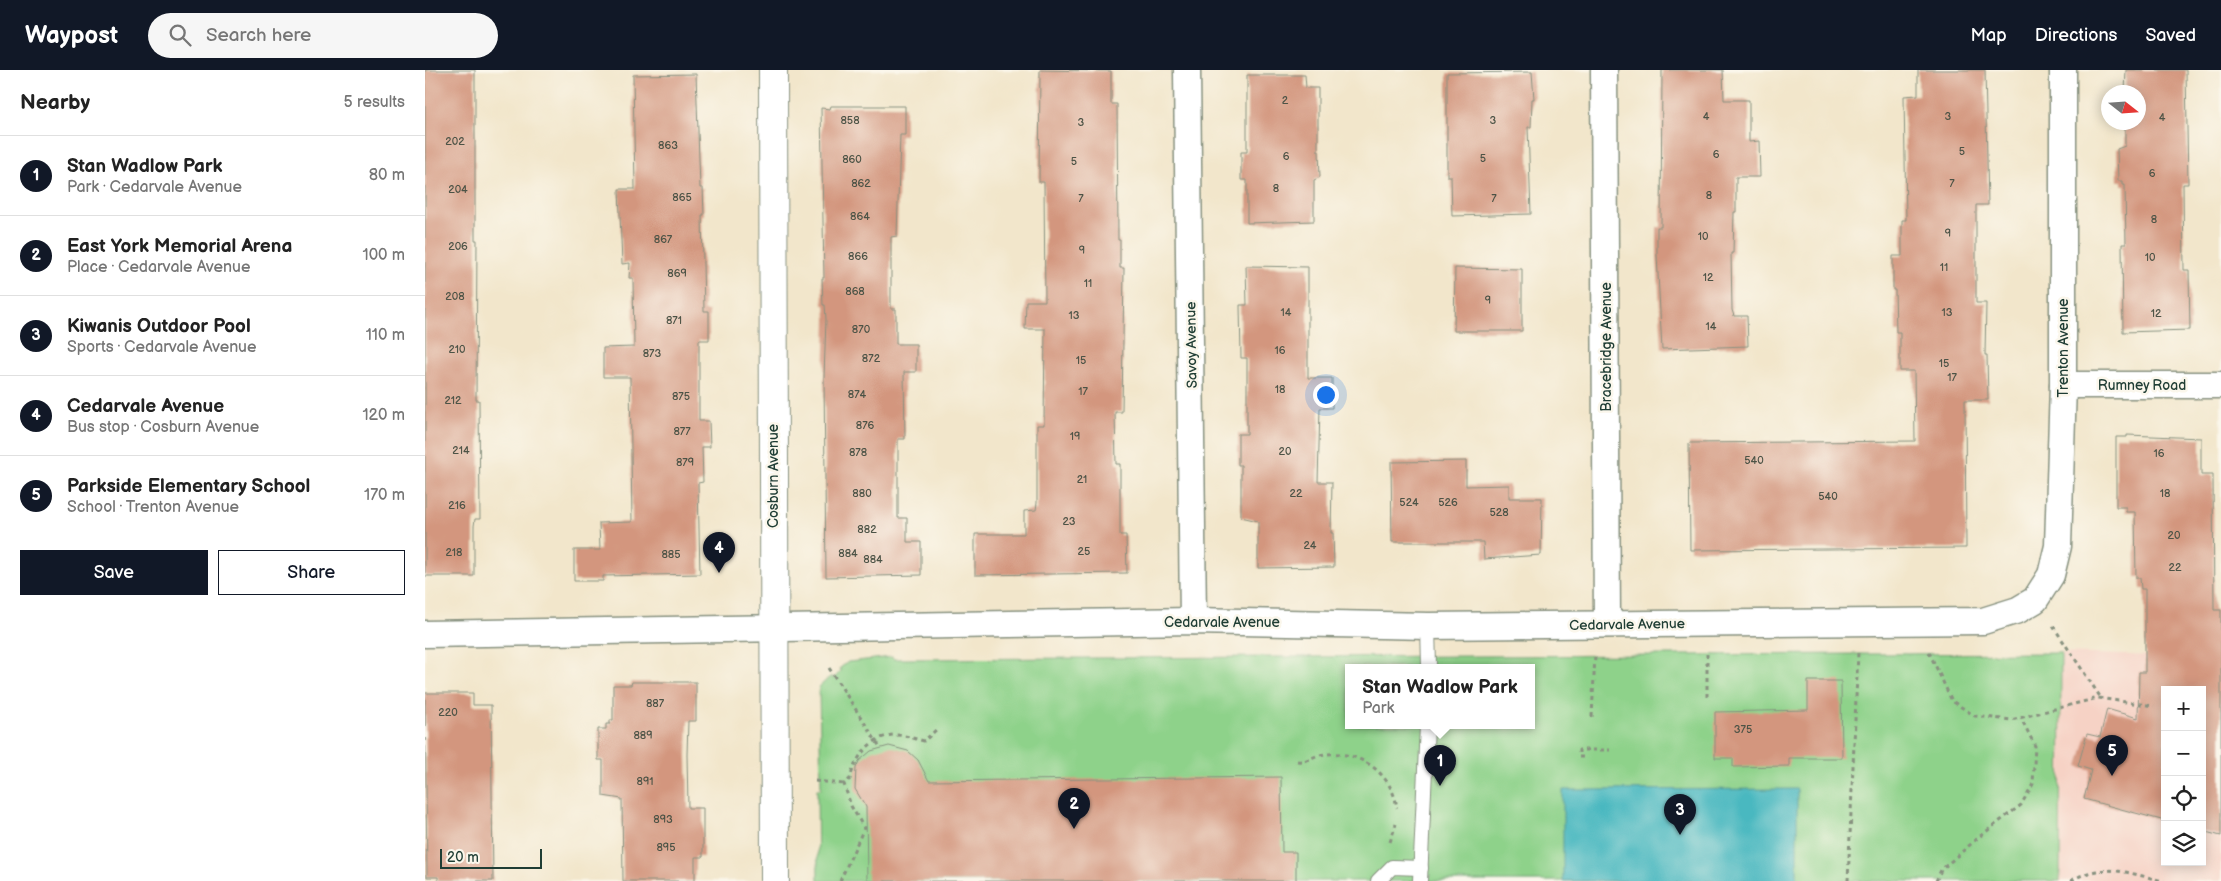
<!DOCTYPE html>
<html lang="en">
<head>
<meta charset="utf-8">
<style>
  body { margin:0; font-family:"Balsamiq Sans",sans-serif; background:#f6f6f6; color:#222 }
  .controls { position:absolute; right:15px; bottom:15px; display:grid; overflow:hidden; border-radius:0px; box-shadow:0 2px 12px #0003 }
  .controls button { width:45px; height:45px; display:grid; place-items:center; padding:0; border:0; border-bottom:1px solid #e0e0e0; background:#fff; color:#222; font:25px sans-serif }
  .compass { position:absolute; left:1676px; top:15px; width:45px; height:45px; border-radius:50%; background:#fff; box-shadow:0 2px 12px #0003; rotate:107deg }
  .scale { position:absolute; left:15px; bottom:12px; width:102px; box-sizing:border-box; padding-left:5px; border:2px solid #1f3d34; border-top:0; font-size:14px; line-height:18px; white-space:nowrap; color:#1f3d34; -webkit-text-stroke:4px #fbf7ec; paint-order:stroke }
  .you { position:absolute; left:900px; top:324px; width:18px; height:18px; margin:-12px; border:4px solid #fff; border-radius:50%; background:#1a73e8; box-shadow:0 0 0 8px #1a73e833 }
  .badge { display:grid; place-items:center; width:32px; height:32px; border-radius:50%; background:#111827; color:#fff; font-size:16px; font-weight:700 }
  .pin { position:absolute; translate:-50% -41px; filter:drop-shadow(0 1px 2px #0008) }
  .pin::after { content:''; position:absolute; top:26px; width:18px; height:15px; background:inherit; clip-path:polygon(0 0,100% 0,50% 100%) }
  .popup { position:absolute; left:920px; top:594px; width:190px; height:65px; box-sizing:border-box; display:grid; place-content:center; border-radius:0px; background:#fff; filter:drop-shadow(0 1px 4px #0005); font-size:16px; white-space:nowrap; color:#767676 }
  .popup b { font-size:19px; color:#222 }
  .popup::after { content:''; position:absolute; left:50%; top:100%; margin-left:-10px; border:10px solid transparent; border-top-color:#fff }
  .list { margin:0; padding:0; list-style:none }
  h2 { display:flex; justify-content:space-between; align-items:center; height:65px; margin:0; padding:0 20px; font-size:21px }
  h2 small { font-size:16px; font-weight:400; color:#767676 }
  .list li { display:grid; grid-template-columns:32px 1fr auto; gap:15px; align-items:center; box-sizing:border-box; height:80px; padding:0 20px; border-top:1px solid #e0e0e0 }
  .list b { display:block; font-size:19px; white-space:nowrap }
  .list p { margin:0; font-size:16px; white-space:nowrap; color:#767676 }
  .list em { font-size:16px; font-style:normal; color:#767676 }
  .actions { display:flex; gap:10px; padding:15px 20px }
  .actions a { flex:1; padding:11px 0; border:1px solid #111827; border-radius:0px; text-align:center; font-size:18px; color:#111827 }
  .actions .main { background:#111827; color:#fff }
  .icon { flex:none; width:28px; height:28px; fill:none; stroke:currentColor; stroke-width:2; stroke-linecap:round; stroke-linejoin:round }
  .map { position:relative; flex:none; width:1796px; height:811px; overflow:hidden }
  header { display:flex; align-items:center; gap:30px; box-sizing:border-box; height:70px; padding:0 25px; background:#111827; color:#fff }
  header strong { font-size:24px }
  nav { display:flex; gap:28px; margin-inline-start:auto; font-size:18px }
  .search { width:350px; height:45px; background:#f6f6f6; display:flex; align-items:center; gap:12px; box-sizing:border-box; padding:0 18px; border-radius:28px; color:#767676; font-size:19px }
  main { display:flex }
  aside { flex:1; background:#fff }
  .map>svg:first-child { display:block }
  .built { fill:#f6d2c5; fill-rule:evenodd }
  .green { fill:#8ed28a; stroke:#56885f; fill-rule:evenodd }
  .water { fill:#49b8c0; stroke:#347a7a }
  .building { fill:#d3967e }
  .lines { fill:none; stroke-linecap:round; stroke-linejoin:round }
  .service-casing { stroke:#889280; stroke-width:16 }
  .minor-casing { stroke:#889280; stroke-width:29 }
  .tertiary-casing { stroke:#889280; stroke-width:30 }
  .path { stroke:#889280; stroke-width:3; stroke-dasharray:4 4; stroke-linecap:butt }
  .service { stroke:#fff; stroke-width:14 }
  .minor { stroke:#fff; stroke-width:26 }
  .tertiary { stroke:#fff; stroke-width:28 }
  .labels { text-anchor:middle; stroke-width:5; stroke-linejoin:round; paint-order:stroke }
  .number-label { font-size:11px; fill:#4c5346 }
  .street-label { font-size:14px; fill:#1f3d34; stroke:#fbf7ec }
</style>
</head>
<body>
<header>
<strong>Waypost</strong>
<div class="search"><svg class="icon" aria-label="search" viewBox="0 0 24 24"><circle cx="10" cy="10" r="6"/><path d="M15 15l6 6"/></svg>Search here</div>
<nav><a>Map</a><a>Directions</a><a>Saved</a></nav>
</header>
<main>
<aside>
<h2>Nearby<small>5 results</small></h2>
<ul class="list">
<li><span class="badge">1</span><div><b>Stan Wadlow Park</b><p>Park · Cedarvale Avenue</p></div><em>80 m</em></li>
<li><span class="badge">2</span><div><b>East York Memorial Arena</b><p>Place · Cedarvale Avenue</p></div><em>100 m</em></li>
<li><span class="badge">3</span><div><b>Kiwanis Outdoor Pool</b><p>Sports · Cedarvale Avenue</p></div><em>110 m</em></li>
<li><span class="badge">4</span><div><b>Cedarvale Avenue</b><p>Bus stop · Cosburn Avenue</p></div><em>120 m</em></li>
<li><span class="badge">5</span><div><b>Parkside Elementary School</b><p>School · Trenton Avenue</p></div><em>170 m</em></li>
</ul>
<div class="actions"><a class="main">Save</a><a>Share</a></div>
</aside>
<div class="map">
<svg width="1796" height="811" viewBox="0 0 1796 811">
  <rect width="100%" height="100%" fill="#fbf7ec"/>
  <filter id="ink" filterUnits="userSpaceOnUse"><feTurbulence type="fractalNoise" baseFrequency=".02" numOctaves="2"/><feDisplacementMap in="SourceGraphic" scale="10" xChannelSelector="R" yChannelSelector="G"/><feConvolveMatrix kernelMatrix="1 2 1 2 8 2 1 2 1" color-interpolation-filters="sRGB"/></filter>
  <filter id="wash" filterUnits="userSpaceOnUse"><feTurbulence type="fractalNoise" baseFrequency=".0096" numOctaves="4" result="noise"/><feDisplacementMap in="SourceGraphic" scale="20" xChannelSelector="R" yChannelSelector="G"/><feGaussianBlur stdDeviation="1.12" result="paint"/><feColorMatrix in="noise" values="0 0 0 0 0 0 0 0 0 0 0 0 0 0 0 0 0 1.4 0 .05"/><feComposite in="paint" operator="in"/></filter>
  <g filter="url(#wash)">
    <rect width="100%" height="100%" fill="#f2e6cb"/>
    <path class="built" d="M 1636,583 L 1796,588 L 1796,811 L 1635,811 ZM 1740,620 L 1777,620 L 1777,792 L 1740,792 Z"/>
    <path class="green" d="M 1636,583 L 1635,811 L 393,811 L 392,719 L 396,719 L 394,621 L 394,617 L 406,606 L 408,609 L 416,601 L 415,598 L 423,592 L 467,587 L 468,589 ZM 924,597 L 1106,597 L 1106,655 L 924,655 Z"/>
    <path class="water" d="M 1372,719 L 1372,811 L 1138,811 L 1138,720 Z"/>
    <g id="blocks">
      <g class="building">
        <path d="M 0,0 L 50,0 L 50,170 L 52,170 L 51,330 L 54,330 L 55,449 L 50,449 L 49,456 L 49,506 L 0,506 Z"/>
        <path d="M 615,0 L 686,1 L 686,34 L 692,34 L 693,170 L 695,170 L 695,198 L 699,198 L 698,269 L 697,342 L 690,342 L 691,394 L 695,394 L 695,465 L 701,465 L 702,503 L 550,505 L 550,464 L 599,464 L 599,441 L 611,440 L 612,433 L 612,355 L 619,355 L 620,259 L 600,259 L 601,231 L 620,231 L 619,112 L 614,112 Z"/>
        <path d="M 1237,0 L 1298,0 L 1299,30 L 1324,30 L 1324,72 L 1334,71 L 1335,107 L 1311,107 L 1311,142 L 1309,142 L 1308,183 L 1306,183 L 1307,240 L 1309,246 L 1322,246 L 1323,276 L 1237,279 L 1232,185 L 1232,157 L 1236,157 Z"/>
        <path d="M 1493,0 L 1560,0 L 1563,135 L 1551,135 L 1551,233 L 1561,233 L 1560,285 L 1562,285 L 1563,330 L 1540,330 L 1541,478 L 1265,480 L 1264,373 L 1490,371 L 1489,301 L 1475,301 L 1475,262 L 1471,262 L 1470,220 L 1468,220 L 1468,186 L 1477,186 L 1477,150 L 1481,150 L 1479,26 L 1493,25 Z"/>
        <path d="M 1701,0 L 1761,0 L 1763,114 L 1758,114 L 1759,200 L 1764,200 L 1765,260 L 1698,262 L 1697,174 L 1701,174 L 1700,115 L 1697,115 L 1697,111 L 1693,111 L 1692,79 L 1700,76 L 1700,52 L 1714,52 L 1714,22 L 1700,22 Z"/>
        <path d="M 1107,2 L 1109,29 L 1107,29 L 1106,57 L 1103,57 L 1106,144 L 1027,146 L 1026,106 L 1022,106 L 1022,3 Z"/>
        <path d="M 271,4 L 275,118 L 278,118 L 279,145 L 277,145 L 279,241 L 284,241 L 284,270 L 274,270 L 274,351 L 284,351 L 285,377 L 277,377 L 278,412 L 273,413 L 275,504 L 178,506 L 178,511 L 149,511 L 149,480 L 175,480 L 174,453 L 207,452 L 205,307 L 178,307 L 178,278 L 209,277 L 208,208 L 204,208 L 205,193 L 197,194 L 194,119 L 210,119 L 208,5 Z"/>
        <path d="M 822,5 L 880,5 L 881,18 L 893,18 L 893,81 L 894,81 L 895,107 L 889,110 L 889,151 L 822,153 L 822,110 L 816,110 L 816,82 L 822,82 Z"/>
        <path d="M 406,36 L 480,36 L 480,65 L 475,65 L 472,166 L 466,167 L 466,239 L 471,239 L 471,274 L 491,274 L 491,302 L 479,302 L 480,369 L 473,369 L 473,448 L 482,448 L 482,472 L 496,472 L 496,505 L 401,507 L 399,307 L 401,249 L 400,235 L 398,235 L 397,208 L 399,208 L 396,38 L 405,39 Z"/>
        <path d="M 821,196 L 883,197 L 883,308 L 907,308 L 907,338 L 895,338 L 893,412 L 907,412 L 906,463 L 908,463 L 909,497 L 833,498 L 833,451 L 816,447 L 816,395 L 813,395 L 813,364 L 822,364 L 822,288 L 816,288 L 815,235 L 822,235 Z"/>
        <path d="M 1030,198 L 1097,199 L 1097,261 L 1029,261 Z"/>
        <path d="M 1702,365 L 1776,368 L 1776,405 L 1788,405 L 1789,540 L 1796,540 L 1796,766 L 1777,761 L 1777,620 L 1740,620 L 1740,751 L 1659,729 L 1666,700 L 1653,696 L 1662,664 L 1675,667 L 1682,639 L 1713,648 L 1714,602 L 1720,602 L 1720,519 L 1716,519 L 1715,508 L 1711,508 L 1710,442 L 1701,442 L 1701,437 L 1691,437 L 1691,367 L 1702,367 Z"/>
        <path d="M 1041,391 L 1041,416 L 1084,415 L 1084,428 L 1117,428 L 1116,485 L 1059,489 L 1058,472 L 967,472 L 966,392 Z"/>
        <path d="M 1383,611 L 1416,611 L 1417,688 L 1364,688 L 1364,696 L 1308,697 L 1308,688 L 1290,688 L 1290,642 L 1383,640 Z"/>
        <path d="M 207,612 L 271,612 L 271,651 L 263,651 L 262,685 L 263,738 L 278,738 L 278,787 L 270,787 L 270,811 L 198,811 L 197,729 L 178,726 L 178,690 L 173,690 L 173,659 L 181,659 L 181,654 L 185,654 L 185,650 L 188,650 L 188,615 L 206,615 Z"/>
        <path d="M 0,623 L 48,623 L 48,635 L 66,635 L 68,811 L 13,811 L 13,807 L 2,807 Z"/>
        <path d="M 464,676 L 483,681 L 493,690 L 504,711 L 856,707 L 857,782 L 871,782 L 871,811 L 442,811 L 441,737 L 430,719 L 431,698 L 434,691 L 446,681 Z"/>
      </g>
    </g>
  </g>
  <g filter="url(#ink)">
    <use href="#blocks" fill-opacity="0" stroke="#889280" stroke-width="1"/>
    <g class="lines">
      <g class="service-casing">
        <g id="service">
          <path d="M 1003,556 L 1004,597"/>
          <path d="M 953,811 L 967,797 L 996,798"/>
          <path d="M 995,811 L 1002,655"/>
        </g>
      </g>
      <g class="minor-casing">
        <g id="minor">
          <path d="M 762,0 L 768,551"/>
          <path d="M 1179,0 L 1182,554"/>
          <path d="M 1638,315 L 1796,315"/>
          <path d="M 0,564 L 768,551 L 1003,556 L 1558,551 L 1593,540 L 1610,530 L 1626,505 L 1633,476 L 1638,315 L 1638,0"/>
        </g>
      </g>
      <g class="tertiary-casing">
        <path id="tertiary" d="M 348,0 L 350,811"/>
      </g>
      <g class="path">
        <path d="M 1628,556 L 1676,628"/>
        <path d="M 1504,582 L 1527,631 L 1550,646 L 1586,650 L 1673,628 L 1729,636"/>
        <path d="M 404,598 L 455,677"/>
        <path d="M 1282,627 L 1282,584"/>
        <path d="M 1167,647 L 1170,585"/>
        <path d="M 1158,687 L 1154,687 L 1154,680 L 1185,680"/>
        <path d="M 872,691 C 881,692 886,687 895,685 C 931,678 967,701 972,738"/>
        <path d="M 390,711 L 419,714"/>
        <path d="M 965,772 L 971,754"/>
        <path d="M 415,811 L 439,758 L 426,736 L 419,714 L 425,709 C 430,688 445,667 468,665 C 478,664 490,669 499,671 L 512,659"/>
        <path d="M 1423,811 L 1433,582"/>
        <path d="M 1511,811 L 1516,800 L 1554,767 L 1596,735 L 1608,714 L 1610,676 L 1596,648"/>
        <path d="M 1646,811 C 1678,791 1705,804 1739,811"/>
      </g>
      <use href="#service" class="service"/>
      <use href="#minor" class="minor"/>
      <use href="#tertiary" class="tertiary"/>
    </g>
  </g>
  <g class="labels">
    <g class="number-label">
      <text x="860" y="34">2</text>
      <text x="1281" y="50">4</text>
      <text x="1523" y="50">3</text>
      <text x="1737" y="51">4</text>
      <text x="425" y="54">858</text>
      <text x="1068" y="54">3</text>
      <text x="656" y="56">3</text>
      <text x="30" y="75">202</text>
      <text x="243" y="79">863</text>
      <text x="1537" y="85">5</text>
      <text x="1291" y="88">6</text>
      <text x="861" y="90">6</text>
      <text x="1058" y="92">5</text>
      <text x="427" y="93">860</text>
      <text x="649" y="95">5</text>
      <text x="1727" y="107">6</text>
      <text x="436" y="117">862</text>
      <text x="1527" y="117">7</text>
      <text x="851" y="122">8</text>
      <text x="33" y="123">204</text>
      <text x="1284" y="129">8</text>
      <text x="257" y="131">865</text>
      <text x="656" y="132">7</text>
      <text x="1069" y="132">7</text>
      <text x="435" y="150">864</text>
      <text x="1729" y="153">8</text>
      <text x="1523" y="167">9</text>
      <text x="1278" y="170">10</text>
      <text x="238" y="173">867</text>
      <text x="33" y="180">206</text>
      <text x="657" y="184">9</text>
      <text x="433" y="190">866</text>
      <text x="1725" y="191">10</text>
      <text x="1519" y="201">11</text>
      <text x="252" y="207">869</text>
      <text x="1283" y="211">12</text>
      <text x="663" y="217">11</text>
      <text x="430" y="225">868</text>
      <text x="30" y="230">208</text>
      <text x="1063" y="234">9</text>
      <text x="861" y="246">14</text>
      <text x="1522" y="246">13</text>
      <text x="1731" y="247">12</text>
      <text x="649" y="249">13</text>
      <text x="249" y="254">871</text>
      <text x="1286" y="260">14</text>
      <text x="436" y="263">870</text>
      <text x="32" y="283">210</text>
      <text x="855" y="284">16</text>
      <text x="227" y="287">873</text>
      <text x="446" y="292">872</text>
      <text x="656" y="294">15</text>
      <text x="1519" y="297">15</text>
      <text x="1527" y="311">17</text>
      <text x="855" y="323">18</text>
      <text x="658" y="325">17</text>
      <text x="432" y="328">874</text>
      <text x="256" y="330">875</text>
      <text x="28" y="334">212</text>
      <text x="440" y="359">876</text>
      <text x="257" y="365">877</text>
      <text x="650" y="370">19</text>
      <text x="36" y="384">214</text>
      <text x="860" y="385">20</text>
      <text x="433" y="386">878</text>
      <text x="1734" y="387">16</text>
      <text x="1329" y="394">540</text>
      <text x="260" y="396">879</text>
      <text x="657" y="413">21</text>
      <text x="437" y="427">880</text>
      <text x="871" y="427">22</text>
      <text x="1740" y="427">18</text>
      <text x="1403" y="430">540</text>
      <text x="984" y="436">524</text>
      <text x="1023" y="436">526</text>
      <text x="32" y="439">216</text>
      <text x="1074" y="446">528</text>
      <text x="644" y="455">23</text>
      <text x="442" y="463">882</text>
      <text x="1749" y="469">20</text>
      <text x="885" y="479">24</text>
      <text x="659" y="485">25</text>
      <text x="29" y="486">218</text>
      <text x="423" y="487">884</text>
      <text x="246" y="488">885</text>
      <text x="448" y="493">884</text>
      <text x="1750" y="501">22</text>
      <text x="230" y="637">887</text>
      <text x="23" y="646">220</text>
      <text x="1318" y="663">375</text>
      <text x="218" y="669">889</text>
      <text x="220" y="715">891</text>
      <text x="238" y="753">893</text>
      <text x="241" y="781">895</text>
    </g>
    <g class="street-label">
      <text transform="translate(766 275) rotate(-91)" y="5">Savoy Avenue</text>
      <text transform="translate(1181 277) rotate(-90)" y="5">Bracebridge Avenue</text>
      <text transform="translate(1638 278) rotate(-90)" y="5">Trenton Avenue</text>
      <text x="1717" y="320">Rumney Road</text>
      <text transform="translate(348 406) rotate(-90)" y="5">Cosburn Avenue</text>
      <text x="797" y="557">Cedarvale Avenue</text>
      <text transform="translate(1202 554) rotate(-1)" y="5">Cedarvale Avenue</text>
    </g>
  </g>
</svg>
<div class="controls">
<button>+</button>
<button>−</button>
<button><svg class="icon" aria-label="locate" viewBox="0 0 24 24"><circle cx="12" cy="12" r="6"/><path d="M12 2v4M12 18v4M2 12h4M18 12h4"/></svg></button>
<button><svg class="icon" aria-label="layers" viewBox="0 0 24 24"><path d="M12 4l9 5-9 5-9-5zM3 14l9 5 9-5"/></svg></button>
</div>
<svg class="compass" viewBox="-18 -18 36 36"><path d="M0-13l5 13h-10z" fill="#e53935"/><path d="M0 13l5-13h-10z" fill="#767676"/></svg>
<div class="scale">20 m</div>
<div class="you"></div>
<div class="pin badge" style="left:1015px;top:716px">1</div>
<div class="popup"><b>Stan Wadlow Park</b>Park</div>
<div class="pin badge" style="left:649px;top:759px">2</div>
<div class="pin badge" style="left:1255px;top:765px">3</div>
<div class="pin badge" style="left:294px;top:503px">4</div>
<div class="pin badge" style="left:1687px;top:706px">5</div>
</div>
</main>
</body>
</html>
